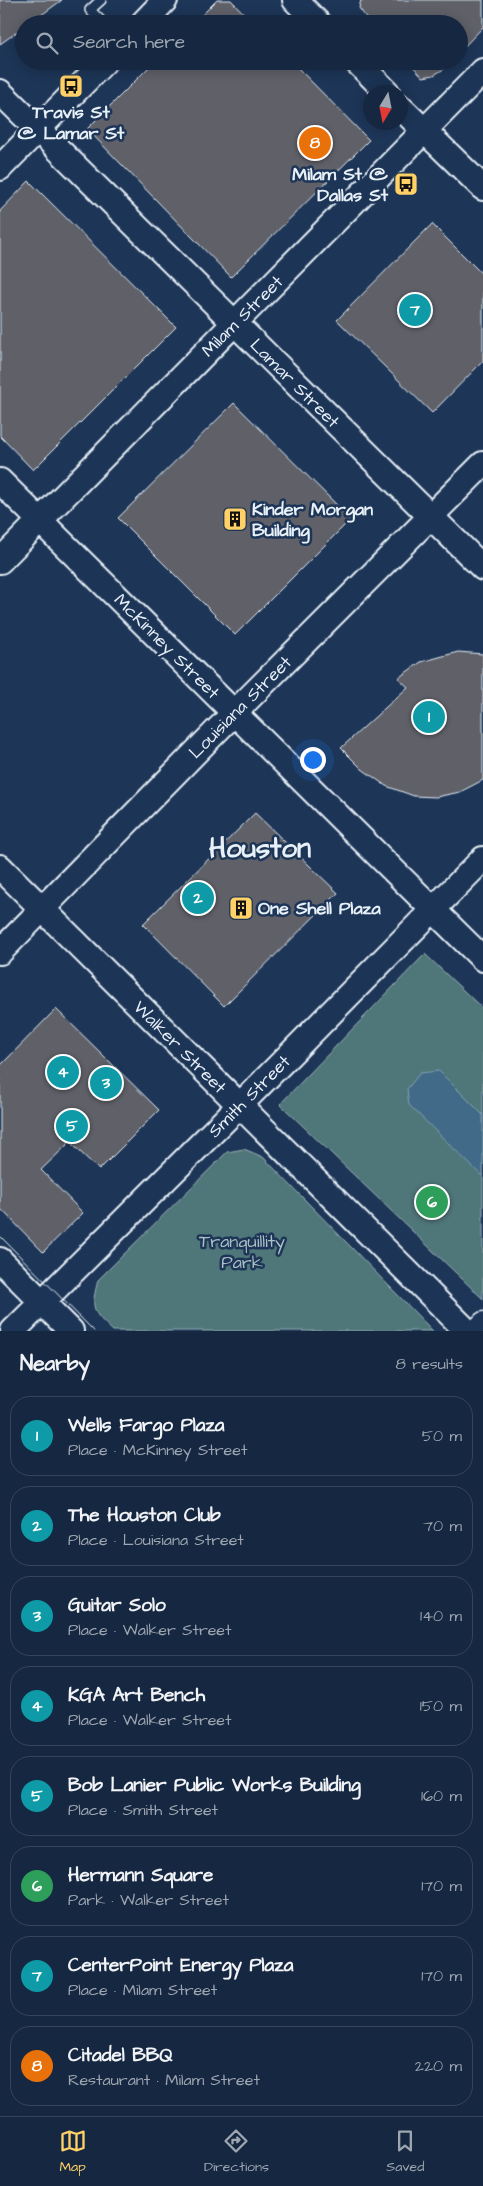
<!DOCTYPE html>
<html lang="en">
<head>
<meta charset="utf-8">
<style>
  body { margin:0; font-family:"Architects Daughter",sans-serif; background:#23344c; color:#f1f3f6 }
  .compass { position:absolute; left:363px; top:85px; width:45px; height:45px; border-radius:50%; background:#162841; box-shadow:0 2px 12px #0003; rotate:190deg }
  .you { position:absolute; left:312px; top:759px; width:18px; height:18px; margin:-12px; border:4px solid #fff; border-radius:50%; background:#1a73e8; box-shadow:0 0 0 8px #1a73e833 }
  .badge { display:grid; place-items:center; width:32px; height:32px; border-radius:50%; background:#ffd166; color:#fff; font-size:16px; font-weight:700 }
  .pin { position:absolute; translate:-50% -50%; border:2px solid #fff; box-shadow:0 1px 5px #0006 }
  .list { margin:0; padding:0; list-style:none }
  h2 { display:flex; justify-content:space-between; align-items:center; height:65px; margin:0; padding:0 20px; font-size:21px }
  h2 small { font-size:16px; font-weight:400; color:#9ea6b1 }
  .list li { display:grid; grid-template-columns:32px 1fr auto; gap:15px; align-items:center; box-sizing:border-box; height:80px; margin:0 10px 10px; padding:0 10px; border:1px solid #35445a; border-radius:20px }
  .list b { display:block; font-size:19px; white-space:nowrap }
  .list p { margin:0; font-size:16px; white-space:nowrap; color:#9ea6b1 }
  .list em { font-size:16px; font-style:normal; color:#9ea6b1 }
  .icon { flex:none; width:28px; height:28px; fill:none; stroke:currentColor; stroke-width:2; stroke-linecap:round; stroke-linejoin:round }
  .map { position:relative; flex:none; width:483px; height:1331px; overflow:hidden }
  .search { position:absolute; background:#162841; box-shadow:0 2px 12px #0003; left:15px; right:15px; top:15px; height:55px; display:flex; align-items:center; gap:12px; box-sizing:border-box; padding:0 18px; border-radius:28px; color:#9ea6b1; font-size:19px }
  .sheet { height:785px; background:#162841 }
  nav { display:flex; justify-content:space-around; align-items:center; box-sizing:border-box; height:70px; border-top:1px solid #35445a; background:#162841; font-size:14px; color:#9ea6b1 }
  nav a { display:grid; justify-items:center; gap:2px }
  nav .on { color:#ffd166 }
  .map>svg:first-child { display:block }
  .green { fill:#4f7679; stroke:#9cb4b8 }
  .water { fill:#406b87; stroke:#83a1b4 }
  .building { fill:#5e6068; stroke:#e8f1f8 }
  .lines { fill:none; stroke-linecap:round; stroke-linejoin:round }
  .lane-casing { stroke:#e8f1f8; stroke-width:12 }
  .street-casing { stroke:#e8f1f8; stroke-width:21 }
  .secondary-casing { stroke:#e8f1f8; stroke-width:28 }
  .lane { stroke:#1d3557; stroke-width:9 }
  .street { stroke:#1d3557; stroke-width:18 }
  .secondary { stroke:#1d3557; stroke-width:24 }
  .tram { stroke:#e8f1f8; stroke-width:1 }
  .labels { text-anchor:middle; stroke-width:5; stroke-linejoin:round; paint-order:stroke }
  .poi-label { font-size:18px; font-weight:bold; fill:#e8f1f8; stroke:#1d3557; text-anchor:start }
  .street-label { font-size:18px; fill:#e8f1f8; stroke:#1d3557 }
  .park-label { font-size:18px; fill:#abc0c5; stroke:#1d3557 }
  .town-label { font-size:28px; font-weight:bold; fill:#e8f1f8; stroke:#1d3557 }
</style>
</head>
<body>
<div class="map">
<svg width="483" height="1331" viewBox="0 0 483 1331">
  <rect width="100%" height="100%" fill="#1d3557"/>
  <filter id="ink" filterUnits="userSpaceOnUse"><feTurbulence type="fractalNoise" baseFrequency=".02" numOctaves="2"/><feDisplacementMap in="SourceGraphic" scale="10" xChannelSelector="R" yChannelSelector="G"/><feConvolveMatrix kernelMatrix="1 2 1 2 8 2 1 2 1" color-interpolation-filters="sRGB"/></filter>
  <g filter="url(#ink)">
    <g class="green">
      <path d="M 425,954 L 483,1009 L 483,1299 L 280,1104 Z"/>
      <path d="M 244,1149 L 263,1157 L 433,1331 L 113,1331 C 91,1311 91,1308 98,1280 L 227,1152 Z"/>
    </g>
    <path class="water" d="M 439,1071 L 483,1115 L 483,1177 L 409,1105 L 407,1089 L 420,1073 Z"/>
    <g class="building">
      <path d="M 0,0 L 62,0 L 29,24 L 24,24 L 24,27 L 0,44 Z"/>
      <path d="M 217,0 L 231,0 L 254,24 L 193,24 Z"/>
      <path d="M 361,0 L 483,0 L 483,27 L 459,52 L 459,24 L 371,24 L 359,8 Z"/>
      <path d="M 155,61 L 291,61 L 369,140 L 231,277 L 87,129 Z"/>
      <path d="M 408,61 L 457,61 L 434,75 L 423,77 Z"/>
      <path d="M 29,181 L 176,327 L 33,470 L 0,436 L 0,211 Z"/>
      <path d="M 432,224 L 483,275 L 483,361 L 432,413 L 337,320 Z"/>
      <path d="M 234,403 L 351,519 L 235,635 L 118,518 Z"/>
      <path d="M 458,652 L 483,654 L 483,780 L 460,792 L 436,797 L 414,796 L 386,786 L 362,769 L 341,748 L 408,687 L 398,678 L 421,662 Z"/>
      <path d="M 255,813 L 338,893 L 224,1006 L 143,924 Z"/>
      <path d="M 56,1009 L 159,1110 L 99,1170 L 70,1142 L 41,1170 L 83,1213 L 43,1252 L 0,1208 L 0,1066 Z"/>
    </g>
    <g class="lines">
      <g class="lane-casing">
        <path id="lane" d="M 101,0 L 90,10 L 104,24"/>
      </g>
      <g class="street-casing">
        <path id="street" d="M 473,1331 L 483,1321"/>
      </g>
      <g class="secondary-casing">
        <g id="secondary">
          <path d="M 295,0 L 319,24"/>
          <path d="M 142,24 L 165,0"/>
          <path d="M 356,61 L 387,92"/>
          <path d="M 0,92 L 483,568"/>
          <path d="M 400,107 L 483,188"/>
          <path d="M 0,168 L 105,61"/>
          <path d="M 0,481 L 483,959"/>
          <path d="M 0,561 L 483,71"/>
          <path d="M 0,867 L 467,1331"/>
          <path d="M 0,952 L 234,713 L 483,464"/>
          <path d="M 0,1260 L 71,1331"/>
          <path d="M 13,1331 L 239,1106 L 483,859"/>
        </g>
      </g>
      <use href="#lane" class="lane"/>
      <use href="#street" class="street"/>
      <use href="#secondary" class="secondary"/>
      <path class="tram" d="M 0,1236 L 94,1331"/>
    </g>
  </g>
  <defs>
    <g id="bus-square" transform="scale(1.25)"><rect x="-9" y="-9" width="18" height="18" rx="4" fill="#ffd166" stroke="#1d3557"/><path d="M-5-6H5V4H4V6H2V4H-2V6H-4V4H-5ZM-3.5-4V0h7V-4ZM-3.5 1.2v1.5H-2V1.2ZM2 1.2v1.5H3.5V1.2Z" fill="#111"/></g>
    <g id="building-square" transform="scale(1.25)"><rect x="-9" y="-9" width="18" height="18" rx="4" fill="#ffd166" stroke="#1d3557"/><path d="M-4-6H4V6H1V3H-1V6H-4ZM-2.5-4.3h1.7v1.8h-1.7ZM.8-4.3h1.7v1.8H.8ZM-2.5-1h1.7V.8h-1.7ZM.8-1h1.7V.8H.8Z" fill="#111"/></g>
  </defs>
  <g fill-rule="evenodd">
    <use href="#bus-square" x="71" y="86"/>
    <use href="#bus-square" x="406" y="184"/>
    <use href="#building-square" x="235" y="519"/>
    <use href="#building-square" x="241" y="908"/>
  </g>
  <g class="labels">
    <g class="poi-label">
      <text x="71" y="118" text-anchor="middle">Travis St<tspan x="71" dy="21">@ Lamar St</tspan></text>
      <text x="388" y="180" text-anchor="end">Milam St @<tspan x="388" dy="21">Dallas St</tspan></text>
      <text x="252" y="515">Kinder Morgan<tspan x="252" dy="21">Building</tspan></text>
      <text x="258" y="914">One Shell Plaza</text>
    </g>
    <g class="street-label">
      <text transform="translate(242 316) rotate(-45)" y="6">Milam Street</text>
      <text transform="translate(295 383) rotate(45)" y="6">Lamar Street</text>
      <text transform="translate(167 646) rotate(45)" y="6">McKinney Street</text>
      <text transform="translate(240 707) rotate(-45)" y="6">Louisiana Street</text>
      <text transform="translate(180 1047) rotate(45)" y="6">Walker Street</text>
      <text transform="translate(249 1096) rotate(-45)" y="6">Smith Street</text>
    </g>
    <g class="park-label">
      <text x="242" y="1247">Tranquillity<tspan x="242" dy="21">Park</tspan></text>
    </g>
    <g class="town-label">
      <text x="260" y="857">Houston</text>
    </g>
  </g>
</svg>
<svg class="compass" viewBox="-18 -18 36 36"><path d="M0-13l5 13h-10z" fill="#e53935"/><path d="M0 13l5-13h-10z" fill="#9ea6b1"/></svg>
<div class="you"></div>
<div class="pin badge" style="left:429px;top:717px;background:#0f9aa8">1</div>
<div class="pin badge" style="left:198px;top:898px;background:#0f9aa8">2</div>
<div class="pin badge" style="left:106px;top:1083px;background:#0f9aa8">3</div>
<div class="pin badge" style="left:63px;top:1072px;background:#0f9aa8">4</div>
<div class="pin badge" style="left:72px;top:1126px;background:#0f9aa8">5</div>
<div class="pin badge" style="left:432px;top:1202px;background:#2e9e5b">6</div>
<div class="pin badge" style="left:415px;top:310px;background:#0f9aa8">7</div>
<div class="pin badge" style="left:315px;top:143px;background:#e8710a">8</div>
<div class="search"><svg class="icon" aria-label="search" viewBox="0 0 24 24"><circle cx="10" cy="10" r="6"/><path d="M15 15l6 6"/></svg>Search here</div>
</div>
<section class="sheet">
<h2>Nearby<small>8 results</small></h2>
<ul class="list">
<li><span class="badge" style="background:#0f9aa8">1</span><div><b>Wells Fargo Plaza</b><p>Place · McKinney Street</p></div><em>50 m</em></li>
<li><span class="badge" style="background:#0f9aa8">2</span><div><b>The Houston Club</b><p>Place · Louisiana Street</p></div><em>70 m</em></li>
<li><span class="badge" style="background:#0f9aa8">3</span><div><b>Guitar Solo</b><p>Place · Walker Street</p></div><em>140 m</em></li>
<li><span class="badge" style="background:#0f9aa8">4</span><div><b>KGA Art Bench</b><p>Place · Walker Street</p></div><em>150 m</em></li>
<li><span class="badge" style="background:#0f9aa8">5</span><div><b>Bob Lanier Public Works Building</b><p>Place · Smith Street</p></div><em>160 m</em></li>
<li><span class="badge" style="background:#2e9e5b">6</span><div><b>Hermann Square</b><p>Park · Walker Street</p></div><em>170 m</em></li>
<li><span class="badge" style="background:#0f9aa8">7</span><div><b>CenterPoint Energy Plaza</b><p>Place · Milam Street</p></div><em>170 m</em></li>
<li><span class="badge" style="background:#e8710a">8</span><div><b>Citadel BBQ</b><p>Restaurant · Milam Street</p></div><em>220 m</em></li>
</ul>
</section>
<nav>
<a class="on"><svg class="icon" aria-label="map" viewBox="0 0 24 24"><path d="M3 6l6-2 6 2 6-2v14l-6 2-6-2-6 2zM9 4v14M15 6v14"/></svg>Map</a>
<a><svg class="icon" aria-label="directions" viewBox="0 0 24 24"><path d="M12 3l9 9-9 9-9-9zM9 14v-3h6M13 9l2 2-2 2"/></svg>Directions</a>
<a><svg class="icon" aria-label="saved" viewBox="0 0 24 24"><path d="M7 4h10v16l-5-4-5 4z"/></svg>Saved</a>
</nav>
</body>
</html>
